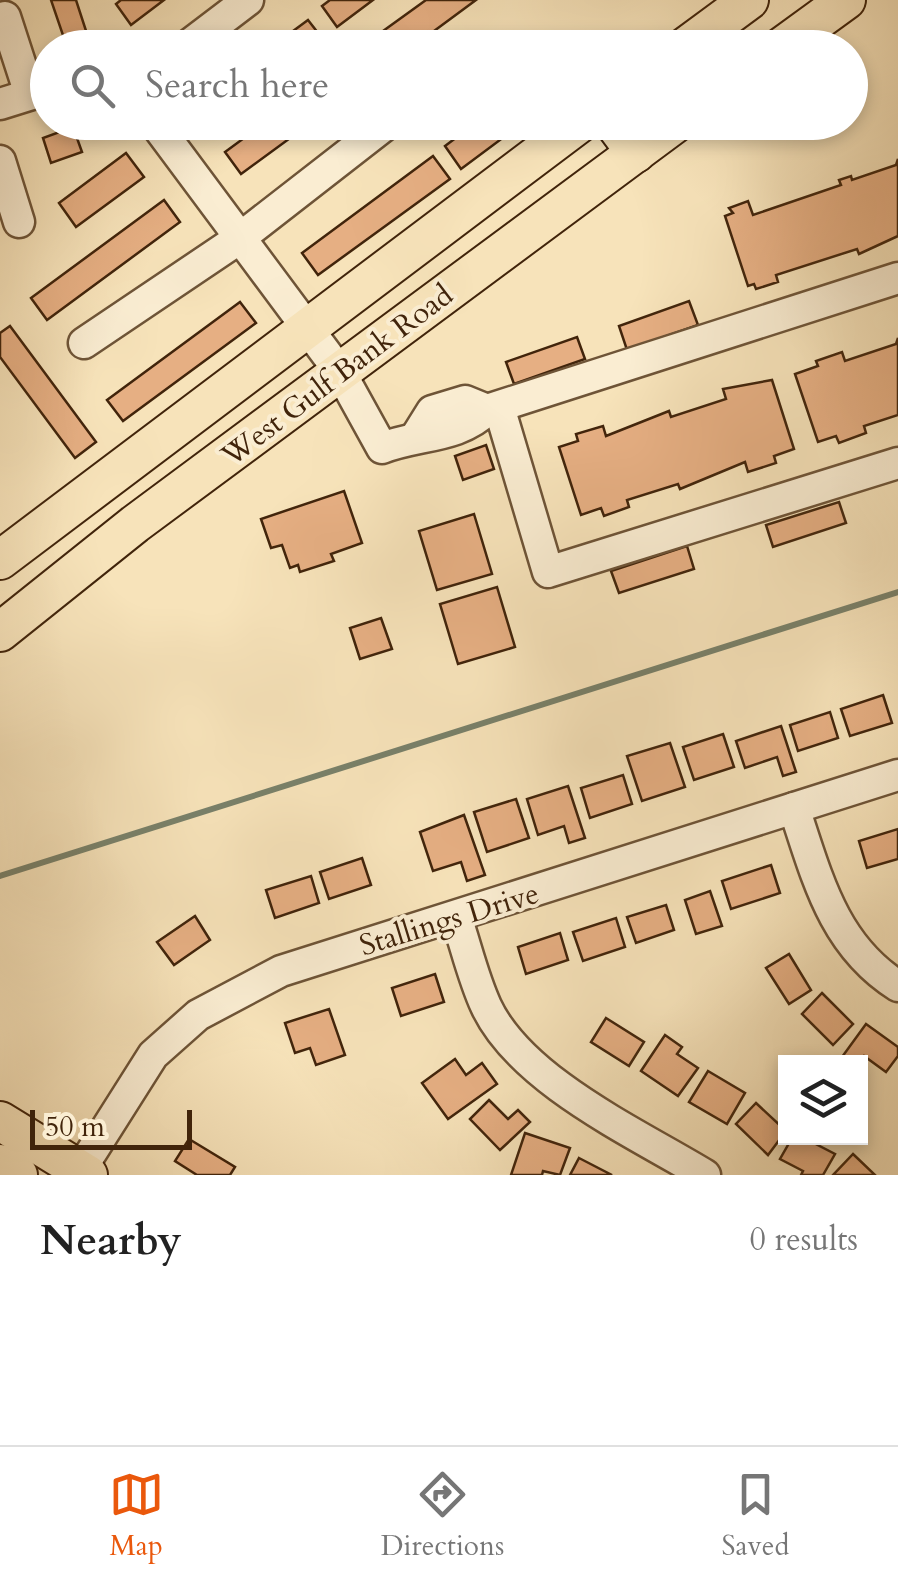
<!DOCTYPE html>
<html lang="en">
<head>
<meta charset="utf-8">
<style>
  body { margin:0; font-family:Cardo,serif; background:#f6f6f6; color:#222 }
  .controls { position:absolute; right:30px; bottom:30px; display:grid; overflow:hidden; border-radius:0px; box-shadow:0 5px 15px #0003 }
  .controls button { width:90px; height:90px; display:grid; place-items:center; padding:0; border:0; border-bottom:2px solid #e0e0e0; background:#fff; color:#222; font:50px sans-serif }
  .scale { position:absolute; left:30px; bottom:25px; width:162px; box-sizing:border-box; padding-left:10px; border:5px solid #41240b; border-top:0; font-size:28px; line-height:35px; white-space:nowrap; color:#41240b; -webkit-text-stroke:8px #faedd2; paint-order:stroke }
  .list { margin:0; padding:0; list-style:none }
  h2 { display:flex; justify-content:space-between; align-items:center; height:130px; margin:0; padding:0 40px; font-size:42px }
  h2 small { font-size:32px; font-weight:400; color:#767676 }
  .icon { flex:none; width:55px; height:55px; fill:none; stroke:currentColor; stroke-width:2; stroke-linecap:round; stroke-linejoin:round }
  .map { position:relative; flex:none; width:898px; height:1175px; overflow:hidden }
  .search { position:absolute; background:#fff; box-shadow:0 5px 15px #0003; left:30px; right:30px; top:30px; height:110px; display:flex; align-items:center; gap:25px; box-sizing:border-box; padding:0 35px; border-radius:55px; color:#767676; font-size:38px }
  .sheet { height:270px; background:#fff }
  nav { display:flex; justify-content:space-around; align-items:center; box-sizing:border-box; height:140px; border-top:2px solid #e0e0e0; background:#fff; font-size:28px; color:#767676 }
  nav a { display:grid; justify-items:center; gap:5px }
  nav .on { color:#ea580c }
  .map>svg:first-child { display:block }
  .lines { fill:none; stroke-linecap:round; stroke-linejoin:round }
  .stream { stroke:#79816a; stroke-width:6 }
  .building { fill:#e6af83; stroke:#41240b; stroke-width:2.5 }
  .minor-casing { stroke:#6e5437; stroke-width:35 }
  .major-casing { stroke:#41240b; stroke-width:42 }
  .minor { stroke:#faedd2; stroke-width:30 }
  .major { stroke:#f7e3ba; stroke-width:38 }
  .labels { text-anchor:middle; stroke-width:8; stroke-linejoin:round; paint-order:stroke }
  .street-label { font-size:30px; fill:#41240b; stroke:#faedd2 }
</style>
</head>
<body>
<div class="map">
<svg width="898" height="1175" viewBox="0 0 898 1175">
  <rect width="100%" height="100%" fill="#f7e3ba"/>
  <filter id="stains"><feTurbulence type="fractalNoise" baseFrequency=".002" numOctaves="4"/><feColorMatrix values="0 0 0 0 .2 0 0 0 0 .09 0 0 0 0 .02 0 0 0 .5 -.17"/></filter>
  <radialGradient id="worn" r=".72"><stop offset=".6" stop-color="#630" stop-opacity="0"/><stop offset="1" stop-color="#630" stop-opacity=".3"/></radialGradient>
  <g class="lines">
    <path class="stream" d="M 0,876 L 898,592"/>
  </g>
  <g class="building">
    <path d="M 51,0 L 76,0 L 89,40 L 67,47 Z"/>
    <path d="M 121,0 L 164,0 L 131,25 L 116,4 Z"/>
    <path d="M 330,0 L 373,0 L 337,27 L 322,6 Z"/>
    <path d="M 426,0 L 476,0 L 411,48 L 368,48 L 365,44 Z"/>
    <path d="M 308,20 L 322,38 L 309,48 L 270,48 Z"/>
    <path d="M 266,122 L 312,122 L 241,174 L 225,152 Z"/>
    <path d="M 477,122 L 524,122 L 461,169 L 445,146 Z"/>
    <path d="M 73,127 L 82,152 L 51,163 L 43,138 Z"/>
    <path d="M 126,153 L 144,177 L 76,227 L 59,203 Z"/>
    <path d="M 433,156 L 450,179 L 318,275 L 302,253 Z"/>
    <path d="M 898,159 L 898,236 L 859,254 L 857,249 L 776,275 L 778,282 L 756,289 L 754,284 L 748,286 L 725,216 L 733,213 L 729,208 L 748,201 L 753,215 L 841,185 L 839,180 L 851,176 L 852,180 L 896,165 Z"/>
    <path d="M 164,200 L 180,222 L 47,320 L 31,298 Z"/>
    <path d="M 689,301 L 698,325 L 627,350 L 619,326 Z"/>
    <path d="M 240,302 L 256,323 L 123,421 L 107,400 Z"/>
    <path d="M 10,326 L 96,442 L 75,458 L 0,357 L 0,333 Z"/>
    <path d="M 577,337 L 585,359 L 514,384 L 506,362 Z"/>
    <path d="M 898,338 L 898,415 L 864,426 L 866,433 L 839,443 L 836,436 L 818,442 L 795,374 L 818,366 L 816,361 L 842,352 L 845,361 L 896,344 Z"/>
    <path d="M 772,380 L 794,449 L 774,456 L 776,463 L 748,472 L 745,462 L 680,489 L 678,484 L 627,500 L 629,507 L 604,516 L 601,508 L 581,515 L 559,447 L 578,441 L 576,434 L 603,426 L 606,436 L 669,411 L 671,417 L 726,399 L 723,389 Z"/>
    <path d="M 486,445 L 494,469 L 463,480 L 455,456 Z"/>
    <path d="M 344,491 L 362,543 L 331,554 L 334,561 L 300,572 L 298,565 L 290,568 L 282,545 L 271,548 L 261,519 Z"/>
    <path d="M 839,502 L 846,523 L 773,547 L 766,525 Z"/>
    <path d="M 474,514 L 492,574 L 437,590 L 419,531 Z"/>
    <path d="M 687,546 L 694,569 L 619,593 L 611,571 Z"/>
    <path d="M 497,587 L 515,647 L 458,664 L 440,604 Z"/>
    <path d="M 381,618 L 392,649 L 360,659 L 350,628 Z"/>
    <path d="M 883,695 L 892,723 L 850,736 L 841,709 Z"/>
    <path d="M 830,712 L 838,738 L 798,751 L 790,725 Z"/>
    <path d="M 781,726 L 796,772 L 783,776 L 777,757 L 745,768 L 736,741 Z"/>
    <path d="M 723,734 L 734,767 L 694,780 L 683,747 Z"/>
    <path d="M 670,743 L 685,787 L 642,801 L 627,756 Z"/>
    <path d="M 623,775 L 632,804 L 590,818 L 581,788 Z"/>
    <path d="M 568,786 L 585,838 L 569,843 L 564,826 L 538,835 L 527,799 Z"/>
    <path d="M 516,799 L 529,838 L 487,852 L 474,812 Z"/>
    <path d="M 464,815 L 485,875 L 467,881 L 461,862 L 433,871 L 420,832 Z"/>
    <path d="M 898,829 L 898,859 L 867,868 L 859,841 Z"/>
    <path d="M 362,858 L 371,885 L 329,899 L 320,872 Z"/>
    <path d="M 771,865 L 780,893 L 731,909 L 722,881 Z"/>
    <path d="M 311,876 L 319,903 L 275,918 L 266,890 Z"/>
    <path d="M 710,891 L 722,926 L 696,934 L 685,900 Z"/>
    <path d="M 666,905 L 674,930 L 636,943 L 627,917 Z"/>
    <path d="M 195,916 L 210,940 L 174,965 L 157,942 Z"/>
    <path d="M 616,918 L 625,947 L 583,961 L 573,932 Z"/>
    <path d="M 560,933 L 568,960 L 526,974 L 518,947 Z"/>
    <path d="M 789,954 L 811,990 L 789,1004 L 766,968 Z"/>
    <path d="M 435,974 L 444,1002 L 401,1016 L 392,988 Z"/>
    <path d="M 822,993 L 853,1024 L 833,1045 L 802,1014 Z"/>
    <path d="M 329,1009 L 345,1055 L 316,1065 L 310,1048 L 295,1053 L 285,1023 Z"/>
    <path d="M 606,1018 L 644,1042 L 629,1066 L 591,1042 Z"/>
    <path d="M 866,1024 L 898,1047 L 898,1056 L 886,1072 L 864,1056 L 859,1062 L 842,1057 Z"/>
    <path d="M 665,1035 L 682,1047 L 677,1054 L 698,1068 L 678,1096 L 641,1071 Z"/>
    <path d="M 455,1059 L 466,1075 L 482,1063 L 497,1084 L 448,1119 L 422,1083 Z"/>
    <path d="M 708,1071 L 745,1093 L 727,1124 L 689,1102 Z"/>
    <path d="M 489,1100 L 508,1119 L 518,1110 L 530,1122 L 500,1150 L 470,1119 Z"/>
    <path d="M 756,1103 L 786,1131 L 768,1155 L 736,1124 Z"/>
    <path d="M 525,1133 L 570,1148 L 560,1175 L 543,1171 L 542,1175 L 511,1175 Z"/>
    <path d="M 792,1138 L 804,1138 L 835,1154 L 823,1175 L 801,1175 L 803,1171 L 780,1159 Z"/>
    <path d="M 189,1139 L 235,1167 L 230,1175 L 197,1175 L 175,1161 Z"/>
    <path d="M 853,1154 L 875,1175 L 833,1175 Z"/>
    <path d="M 579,1158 L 612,1175 L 570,1175 Z"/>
  </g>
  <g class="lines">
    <g class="minor-casing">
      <g id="minor">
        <path d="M 5,17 L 30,94"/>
        <path d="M 185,48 L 248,0"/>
        <path d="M 0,104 L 48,89"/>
        <path d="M 154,122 L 340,372 L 382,448 C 418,434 459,438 487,410 L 898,278"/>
        <path d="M 0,161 L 19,222"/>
        <path d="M 84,343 L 240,238 L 389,122"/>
        <path d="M 499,407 L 548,572 L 898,463"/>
        <path d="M 417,435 L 432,411 L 465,401 L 487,410"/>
        <path d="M 794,808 C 817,877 833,945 898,986"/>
        <path d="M 456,917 C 466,946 473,978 486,1006 C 521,1081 636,1133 705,1175"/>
        <path d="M 77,1175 L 153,1055 L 198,1015 L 281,971 L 898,775"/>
      </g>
    </g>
    <g class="major-casing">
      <g id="major">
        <path d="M 684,48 L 749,0"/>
        <path d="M 780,48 L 846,0"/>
        <path d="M 613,122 L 636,153"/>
        <path d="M 0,560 L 581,122"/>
        <path d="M 0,632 L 135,524 L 677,122"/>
        <path d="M 0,1121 L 88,1175"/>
        <path d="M 0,1164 L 18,1175"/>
      </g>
    </g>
    <use href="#minor" class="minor"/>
    <use href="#major" class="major"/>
  </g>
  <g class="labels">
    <g class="street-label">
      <text transform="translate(337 375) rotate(-37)" y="10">West Gulf Bank Road</text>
      <text transform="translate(449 919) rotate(-17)" y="10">Stallings Drive</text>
    </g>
  </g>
  <rect width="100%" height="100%" filter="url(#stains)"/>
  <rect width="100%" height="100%" fill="url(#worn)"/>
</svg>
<div class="controls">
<button><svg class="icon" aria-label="layers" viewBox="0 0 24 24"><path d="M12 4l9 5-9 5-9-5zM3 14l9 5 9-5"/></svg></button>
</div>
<div class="scale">50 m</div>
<div class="search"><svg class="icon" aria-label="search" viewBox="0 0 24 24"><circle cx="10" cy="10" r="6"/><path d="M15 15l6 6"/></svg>Search here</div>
</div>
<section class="sheet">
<h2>Nearby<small>0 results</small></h2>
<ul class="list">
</ul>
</section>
<nav>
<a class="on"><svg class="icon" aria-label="map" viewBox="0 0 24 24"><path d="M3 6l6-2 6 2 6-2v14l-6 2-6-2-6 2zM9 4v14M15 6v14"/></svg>Map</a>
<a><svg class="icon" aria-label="directions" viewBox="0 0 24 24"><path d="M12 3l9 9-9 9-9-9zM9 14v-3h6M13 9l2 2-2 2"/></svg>Directions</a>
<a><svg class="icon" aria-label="saved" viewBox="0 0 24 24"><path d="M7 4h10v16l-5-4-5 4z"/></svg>Saved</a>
</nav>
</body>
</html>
